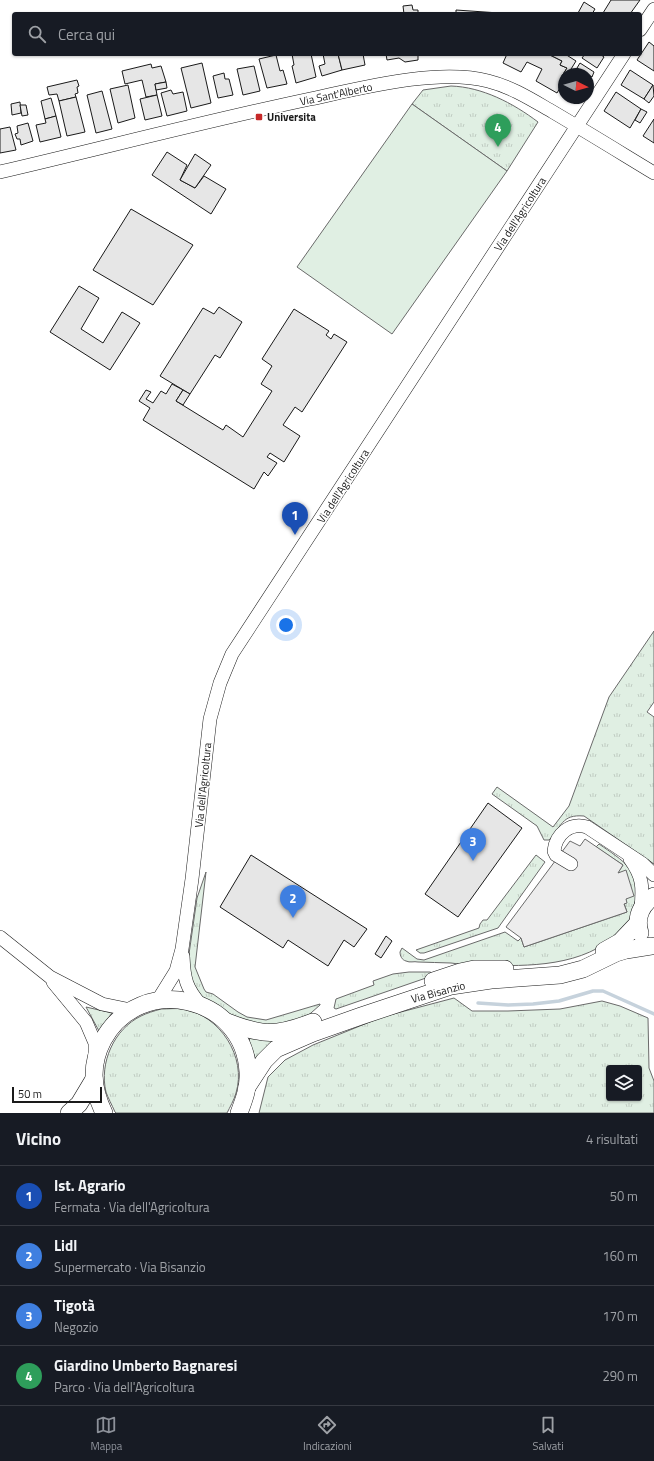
<!DOCTYPE html>
<html lang="it">
<head>
<meta charset="utf-8">
<style>
  body { margin:0; font-family:"Titillium Web",sans-serif; background:#20242c; color:#f1f3f6 }
  .controls { position:absolute; right:12px; bottom:12px; display:grid; overflow:hidden; border-radius:4px; box-shadow:0 1px 3px #0004 }
  .controls button { width:36px; height:36px; display:grid; place-items:center; padding:0; border:0; border-bottom:1px solid #363941; background:#171b24; color:#f1f3f6; font:20px sans-serif }
  .compass { position:absolute; left:558px; top:68px; width:36px; height:36px; border-radius:50%; background:#171b24; box-shadow:0 1px 3px #0004; rotate:95deg }
  .scale { position:absolute; left:12px; bottom:10px; width:90px; box-sizing:border-box; padding-left:4px; border:2px solid #1a1a1a; border-top:0; font-size:11px; line-height:14px; white-space:nowrap; color:#1a1a1a; -webkit-text-stroke:3px #fff; paint-order:stroke }
  .you { position:absolute; left:286px; top:625px; width:14px; height:14px; margin:-10px; border:3px solid #fff; border-radius:50%; background:#1a73e8; box-shadow:0 0 0 6px #1a73e833 }
  .badge { display:grid; place-items:center; width:26px; height:26px; border-radius:50%; background:#8c9099; color:#fff; font-size:13px; font-weight:700 }
  .pin { position:absolute; translate:-50% -33px; filter:drop-shadow(0 1px 2px #0008) }
  .pin::after { content:''; position:absolute; top:21px; width:14px; height:12px; background:inherit; clip-path:polygon(0 0,100% 0,50% 100%) }
  .list { margin:0; padding:0; list-style:none }
  h2 { display:flex; justify-content:space-between; align-items:center; height:52px; margin:0; padding:0 16px; font-size:17px }
  h2 small { font-size:13px; font-weight:400; color:#9ea1a6 }
  .list li { display:grid; grid-template-columns:26px 1fr auto; gap:12px; align-items:center; box-sizing:border-box; height:60px; padding:0 16px; border-top:1px solid #363941 }
  .list b { display:block; font-size:15px; white-space:nowrap }
  .list p { margin:0; font-size:13px; white-space:nowrap; color:#9ea1a6 }
  .list em { font-size:13px; font-style:normal; color:#9ea1a6 }
  .icon { flex:none; width:22px; height:22px; fill:none; stroke:currentColor; stroke-width:2; stroke-linecap:round; stroke-linejoin:round }
  .map { position:relative; flex:none; width:654px; height:1113px; overflow:hidden }
  .search { position:absolute; background:#171b24; box-shadow:0 1px 3px #0004; left:12px; right:12px; top:12px; height:44px; display:flex; align-items:center; gap:10px; box-sizing:border-box; padding:0 14px; border-radius:4px; color:#9ea1a6; font-size:15px }
  .sheet { height:292px; background:#171b24 }
  nav { display:flex; justify-content:space-around; align-items:center; box-sizing:border-box; height:56px; border-top:1px solid #363941; background:#171b24; font-size:11px; color:#9ea1a6 }
  nav a { display:grid; justify-items:center; gap:2px }
  nav .on { color:#8c9099 }
  .map>svg:first-child { display:block }
  .grass { fill:url(#grass-tufts); stroke:#6a6a6a; fill-rule:evenodd }
  .pitch { fill:#e0efe3; stroke:#6a6a6a }
  .parking { fill:#ededed; stroke:#6a6a6a }
  .lines { fill:none; stroke-linecap:round; stroke-linejoin:round }
  .stream { stroke:#c6d2dc; stroke-width:3.5 }
  .building { fill:#e6e6e6; stroke:#1a1a1a }
  .minor-casing { stroke:#1a1a1a; stroke-width:14 }
  .major-casing { stroke:#1a1a1a; stroke-width:18 }
  .minor { stroke:#fff; stroke-width:13 }
  .major { stroke:#fff; stroke-width:17 }
  .poi-dot { fill:#c62828; stroke:#fff; stroke-width:1.5 }
  .labels { text-anchor:middle; stroke-width:3; stroke-linejoin:round; paint-order:stroke }
  .street-label { font-size:11px; fill:#1a1a1a; stroke:#fff }
  .poi-label { font-size:11px; font-weight:bold; fill:#1a1a1a; stroke:#fff; text-anchor:start }
</style>
</head>
<body>
<div class="map">
<svg width="654" height="1113" viewBox="0 0 654 1113">
  <defs>
    <pattern id="grass-tufts" width="24" height="20" patternUnits="userSpaceOnUse"><rect width="24" height="20" fill="#e0efe3"/><path d="M3 7l-1-3M5 7V3M7 7l1-3M15 17l-1-3M17 17v-4M19 17l1-3" fill="none" stroke="#c0ccc2"/></pattern>
  </defs>
  <rect width="100%" height="100%" fill="#fff"/>
  <g class="grass">
    <path d="M 451,86 C 482,87 513,103 538,122 L 507,171 L 412,104 L 423,90 Z"/>
    <path d="M 654,631 L 654,702 L 647,712 L 654,717 L 654,864 L 584,816 C 561,814 562,827 549,840 L 544,840 L 537,826 L 492,794 L 497,787 L 553,827 L 569,806 L 609,697 Z"/>
    <path d="M 599,844 C 622,860 645,872 634,906 C 632,912 630,920 627,926 C 625,931 618,935 613,938 C 574,969 520,966 473,965 C 466,965 459,964 451,963 C 440,963 429,962 418,962 C 414,961 410,963 406,961 C 402,960 400,956 400,952 L 402,948 L 417,959 L 424,960 L 505,932 L 518,941 L 521,938 L 524,947 L 627,912 L 624,903 L 626,899 L 626,871 L 617,874 L 623,865 L 596,847 Z"/>
    <path d="M 536,855 L 545,862 L 498,928 L 424,953 L 420,953 L 416,950 L 479,928 L 480,924 L 483,920 L 487,920 Z"/>
    <path d="M 206,872 L 195,967 L 204,989 L 206,992 L 213,994 L 238,1012 L 247,1017 L 266,1020 L 320,1004 L 320,1005 L 303,1020 L 278,1027 L 240,1021 L 204,999 L 193,986 L 188,962 L 189,954 L 197,898 Z"/>
    <path d="M 409,972 L 430,972 L 432,973 L 426,978 L 336,1009 L 334,1008 L 336,999 L 374,985 L 373,981 L 393,974 Z"/>
    <path d="M 454,998 L 472,1011 L 508,1011 L 560,1009 L 602,1001 L 620,1006 L 648,1018 L 649,1068 L 654,1081 L 654,1113 L 259,1113 L 268,1077 L 285,1060 L 313,1045 L 382,1017 ZM 609,1068 L 639,1068 L 639,1098 L 609,1098 Z"/>
    <path d="M 86,1007 L 112,1013 L 99,1031 Z"/>
    <path d="M 161,1009 C 168,1009 176,1008 183,1009 C 220,1015 247,1057 236,1093 C 234,1100 230,1107 227,1113 L 116,1113 L 115,1112 C 112,1105 108,1098 106,1092 C 99,1063 114,1029 141,1016 C 147,1013 154,1011 161,1009 Z"/>
    <path d="M 250,1038 L 275,1039 L 276,1043 L 258,1058 L 255,1058 L 249,1041 Z"/>
  </g>
  <path class="pitch" d="M 412,104 L 507,171 L 392,334 L 297,267 Z"/>
  <path class="parking" d="M 585,839 L 623,865 L 618,873 L 626,870 L 634,896 L 626,899 L 627,903 L 624,904 L 627,912 L 524,947 L 521,938 L 506,927 L 570,841 L 580,846 Z"/>
  <g class="lines">
    <path class="stream" d="M 478,1003 L 508,1005 L 533,1004 L 559,1001 L 593,991 L 603,991 L 654,1014"/>
  </g>
  <g class="building">
    <path d="M 611,0 L 640,0 L 630,14 L 605,14 L 603,13 Z"/>
    <path d="M 584,2 L 595,9 L 592,14 L 581,14 L 578,13 Z"/>
    <path d="M 412,5 L 413,10 L 418,10 L 418,14 L 404,14 L 403,6 Z"/>
    <path d="M 456,10 L 499,13 L 498,14 L 456,14 Z"/>
    <path d="M 649,42 L 654,46 L 654,71 L 637,60 Z"/>
    <path d="M 292,54 L 311,54 L 316,77 L 296,83 L 292,66 L 294,65 Z"/>
    <path d="M 323,54 L 338,54 L 342,70 L 322,76 L 319,66 L 325,64 Z"/>
    <path d="M 338,54 L 363,54 L 365,65 L 342,70 Z"/>
    <path d="M 386,54 L 418,54 L 418,60 L 405,62 L 399,58 L 387,60 Z"/>
    <path d="M 507,54 L 548,54 L 562,61 L 560,65 L 567,68 L 562,76 L 564,77 L 564,81 L 557,93 L 536,81 L 542,69 L 527,62 L 521,72 L 503,63 Z"/>
    <path d="M 548,54 L 565,54 L 576,61 L 568,74 L 564,74 L 564,77 L 562,76 L 567,68 L 560,65 L 562,61 Z"/>
    <path d="M 585,54 L 600,54 L 604,57 L 597,68 L 582,58 Z"/>
    <path d="M 276,55 L 280,71 L 283,70 L 287,84 L 267,88 L 259,59 Z"/>
    <path d="M 202,63 L 211,103 L 191,108 L 181,68 Z"/>
    <path d="M 580,63 L 594,72 L 592,77 L 577,68 Z"/>
    <path d="M 151,64 L 152,68 L 161,66 L 166,82 L 155,84 L 157,95 L 146,97 L 142,80 L 125,84 L 122,71 Z"/>
    <path d="M 254,66 L 260,91 L 243,95 L 237,69 Z"/>
    <path d="M 630,70 L 653,85 L 644,99 L 621,85 Z"/>
    <path d="M 224,73 L 225,79 L 229,79 L 233,95 L 218,98 L 213,76 Z"/>
    <path d="M 77,80 L 79,86 L 77,87 L 78,93 L 75,94 L 76,97 L 59,101 L 57,94 L 49,95 L 47,87 Z"/>
    <path d="M 166,82 L 167,88 L 156,90 L 155,84 Z"/>
    <path d="M 128,85 L 135,118 L 118,123 L 110,89 Z"/>
    <path d="M 653,85 L 654,96 L 649,103 L 644,99 Z"/>
    <path d="M 171,90 L 173,94 L 183,92 L 187,111 L 167,116 L 161,93 Z"/>
    <path d="M 102,91 L 112,129 L 96,133 L 87,95 Z"/>
    <path d="M 616,92 L 641,109 L 630,128 L 604,111 Z"/>
    <path d="M 157,95 L 162,116 L 145,120 L 140,99 Z"/>
    <path d="M 76,97 L 85,132 L 67,136 L 59,101 Z"/>
    <path d="M 51,98 L 56,116 L 45,119 L 41,101 Z"/>
    <path d="M 20,102 L 21,113 L 12,115 L 11,104 Z"/>
    <path d="M 20,105 L 26,105 L 28,115 L 22,116 Z"/>
    <path d="M 641,109 L 647,112 L 640,123 L 635,120 Z"/>
    <path d="M 56,116 L 61,137 L 40,142 L 36,125 L 46,123 L 45,119 Z"/>
    <path d="M 654,119 L 654,143 L 643,136 Z"/>
    <path d="M 28,123 L 33,141 L 21,145 L 20,139 L 17,139 L 15,134 L 18,133 L 17,126 Z"/>
    <path d="M 10,127 L 16,150 L 0,153 L 0,129 Z"/>
    <path d="M 167,152 L 187,165 L 180,180 L 195,188 L 204,176 L 226,189 L 211,214 L 152,175 Z"/>
    <path d="M 195,154 L 211,165 L 195,188 L 180,180 Z"/>
    <path d="M 131,209 L 193,245 L 153,305 L 93,270 Z"/>
    <path d="M 79,286 L 99,298 L 81,329 L 103,343 L 122,312 L 140,323 L 110,370 L 50,332 Z"/>
    <path d="M 219,307 L 242,322 L 220,358 L 215,355 L 190,394 L 160,376 L 203,308 L 214,314 Z"/>
    <path d="M 294,309 L 329,331 L 326,335 L 331,339 L 334,334 L 347,342 L 302,412 L 295,407 L 283,425 L 300,436 L 284,462 L 270,453 L 267,457 L 277,463 L 268,476 L 264,472 L 254,489 L 143,420 L 150,408 L 139,401 L 146,390 L 151,392 L 146,399 L 153,403 L 161,391 L 166,394 L 172,384 L 183,390 L 176,401 L 223,430 L 226,425 L 243,437 L 272,391 L 261,384 L 272,366 L 262,359 Z"/>
    <path d="M 183,390 L 190,394 L 183,405 L 176,401 Z"/>
    <path d="M 488,803 L 522,828 L 458,917 L 425,894 Z"/>
    <path d="M 251,855 L 367,929 L 354,947 L 344,940 L 328,966 L 288,940 L 283,948 L 220,907 Z"/>
    <path d="M 386,936 L 392,941 L 381,958 L 375,954 Z"/>
  </g>
  <g class="lines">
    <g class="minor-casing">
      <g id="minor">
        <path d="M 640,30 L 654,9"/>
        <path d="M 0,172 C 103,148 206,121 310,99 C 362,88 437,68 488,81 C 512,87 532,100 553,112 C 587,132 621,153 654,173"/>
        <path d="M 630,859 C 643,877 643,887 641,908"/>
        <path d="M 571,864 L 556,855 L 554,851 C 556,834 570,822 587,827 L 643,864 L 654,875"/>
        <path d="M 0,937 L 50,977 L 102,1004 L 131,1010"/>
        <path d="M 183,956 C 184,979 186,988 201,1005"/>
        <path d="M 53,982 L 86,1022 L 95,1043 L 95,1057"/>
        <path d="M 158,1000 L 176,971 L 182,949 L 192,879 L 210,719 L 220,683 L 232,654 L 624,54"/>
      </g>
    </g>
    <g class="major-casing">
      <g id="major">
        <path d="M 640,933 C 635,917 641,905 654,896"/>
        <path d="M 604,951 L 620,942 L 638,923"/>
        <path d="M 433,981 L 460,972 L 474,969 L 505,969"/>
        <path d="M 227,1022 C 264,1036 276,1036 313,1022"/>
        <path d="M 247,1087 L 264,1061 L 276,1049 L 313,1033 L 361,1016 L 451,986 L 491,980 L 560,975 L 583,969 L 616,953 L 626,950 L 651,946"/>
        <path d="M 69,1113 L 79,1104 L 94,1079"/>
        <path d="M 104,1113 C 92,1088 90,1065 103,1040 C 140,972 244,995 248,1072 C 249,1087 244,1100 239,1113"/>
      </g>
    </g>
    <use href="#minor" class="minor"/>
    <use href="#major" class="major"/>
  </g>
  <rect class="poi-dot" x="255" y="113" width="8" height="8" rx="2"/>
  <g class="labels">
    <g class="street-label">
      <text transform="translate(336 94) rotate(-12)" y="4">Via Sant'Alberto</text>
      <text transform="translate(520 214) rotate(-57)" y="4">Via dell'Agricoltura</text>
      <text transform="translate(343 486) rotate(-57)" y="4">Via dell'Agricoltura</text>
      <text transform="translate(203 785) rotate(-84)" y="4">Via dell'Agricoltura</text>
      <text transform="translate(438 992) rotate(-15)" y="4">Via Bisanzio</text>
    </g>
    <g class="poi-label">
      <text x="267" y="121">Universita</text>
    </g>
  </g>
</svg>
<div class="controls">
<button><svg class="icon" aria-label="layers" viewBox="0 0 24 24"><path d="M12 4l9 5-9 5-9-5zM3 14l9 5 9-5"/></svg></button>
</div>
<svg class="compass" viewBox="-18 -18 36 36"><path d="M0-13l5 13h-10z" fill="#e53935"/><path d="M0 13l5-13h-10z" fill="#9ea1a6"/></svg>
<div class="scale">50 m</div>
<div class="you"></div>
<div class="pin badge" style="left:295px;top:535px;background:#1a4fb4">1</div>
<div class="pin badge" style="left:293px;top:918px;background:#3f7fe0">2</div>
<div class="pin badge" style="left:473px;top:861px;background:#3f7fe0">3</div>
<div class="pin badge" style="left:498px;top:147px;background:#2e9e5b">4</div>
<div class="search"><svg class="icon" aria-label="search" viewBox="0 0 24 24"><circle cx="10" cy="10" r="6"/><path d="M15 15l6 6"/></svg>Cerca qui</div>
</div>
<section class="sheet">
<h2>Vicino<small>4 risultati</small></h2>
<ul class="list">
<li><span class="badge" style="background:#1a4fb4">1</span><div><b>Ist. Agrario</b><p>Fermata · Via dell'Agricoltura</p></div><em>50 m</em></li>
<li><span class="badge" style="background:#3f7fe0">2</span><div><b>Lidl</b><p>Supermercato · Via Bisanzio</p></div><em>160 m</em></li>
<li><span class="badge" style="background:#3f7fe0">3</span><div><b>Tigotà</b><p>Negozio</p></div><em>170 m</em></li>
<li><span class="badge" style="background:#2e9e5b">4</span><div><b>Giardino Umberto Bagnaresi</b><p>Parco · Via dell'Agricoltura</p></div><em>290 m</em></li>
</ul>
</section>
<nav>
<a class="on"><svg class="icon" aria-label="map" viewBox="0 0 24 24"><path d="M3 6l6-2 6 2 6-2v14l-6 2-6-2-6 2zM9 4v14M15 6v14"/></svg>Mappa</a>
<a><svg class="icon" aria-label="directions" viewBox="0 0 24 24"><path d="M12 3l9 9-9 9-9-9zM9 14v-3h6M13 9l2 2-2 2"/></svg>Indicazioni</a>
<a><svg class="icon" aria-label="saved" viewBox="0 0 24 24"><path d="M7 4h10v16l-5-4-5 4z"/></svg>Salvati</a>
</nav>
</body>
</html>
